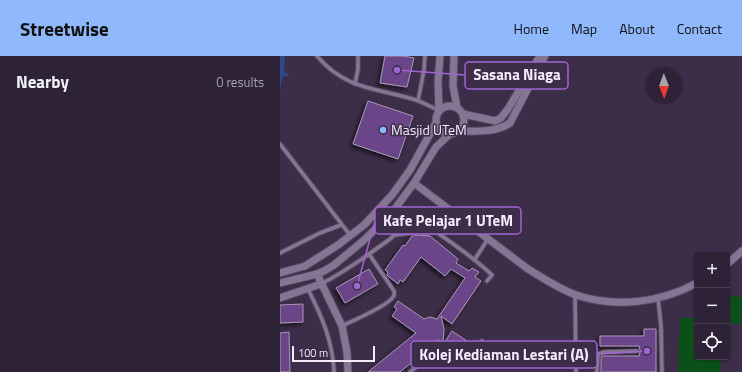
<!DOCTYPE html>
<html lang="en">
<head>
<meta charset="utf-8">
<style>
  body { margin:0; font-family:"Titillium Web",sans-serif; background:#352a3e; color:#f1f3f6 }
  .controls { position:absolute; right:12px; bottom:12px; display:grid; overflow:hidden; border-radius:4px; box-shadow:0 1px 3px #0004 }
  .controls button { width:36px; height:36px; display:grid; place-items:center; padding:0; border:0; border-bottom:1px solid #483f51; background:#2d2236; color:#f1f3f6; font:20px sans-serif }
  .compass { position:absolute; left:366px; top:12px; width:36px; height:36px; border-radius:50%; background:#2d2236; box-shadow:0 1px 3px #0004; rotate:179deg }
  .scale { position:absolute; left:12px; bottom:10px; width:83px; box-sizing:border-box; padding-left:4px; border:2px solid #f4ebfc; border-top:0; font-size:11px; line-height:14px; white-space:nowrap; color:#f4ebfc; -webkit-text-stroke:3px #3c2d48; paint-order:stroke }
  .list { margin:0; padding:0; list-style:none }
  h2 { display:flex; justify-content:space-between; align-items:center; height:52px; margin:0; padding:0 16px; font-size:17px }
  h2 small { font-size:13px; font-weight:400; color:#a7a4ad }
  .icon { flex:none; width:22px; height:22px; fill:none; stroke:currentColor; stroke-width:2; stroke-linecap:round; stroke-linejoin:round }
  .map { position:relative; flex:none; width:462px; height:316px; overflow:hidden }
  header { display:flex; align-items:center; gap:24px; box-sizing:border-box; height:56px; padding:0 20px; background:#8fb8fd; color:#111 }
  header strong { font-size:19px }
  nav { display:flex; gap:22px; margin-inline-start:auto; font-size:14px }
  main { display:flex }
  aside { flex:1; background:#2d2236 }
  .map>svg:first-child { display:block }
  .green { fill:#0c5019 }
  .water { fill:#2e4989 }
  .building { fill:#6a4487; stroke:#a897b7; filter:url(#shadow) }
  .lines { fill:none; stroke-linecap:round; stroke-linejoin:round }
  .lane-casing { stroke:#55485f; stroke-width:5.5 }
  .street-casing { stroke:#55485f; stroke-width:9 }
  .lane { stroke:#857593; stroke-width:3.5 }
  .street { stroke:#857593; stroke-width:7 }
  .poi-dot { fill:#8fb8fd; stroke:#3c2d48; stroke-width:1.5 }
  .labels { text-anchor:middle; stroke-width:3; stroke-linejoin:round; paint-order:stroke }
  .poi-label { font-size:14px; fill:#f4ebfc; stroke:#3c2d48; text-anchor:start }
  .leader { fill:none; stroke:#9f65d1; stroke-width:1.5 }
  .callout-dot { fill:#9f65d1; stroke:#3c2d48; stroke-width:1.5 }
  .callout { fill:#3c2d48; stroke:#9f65d1; stroke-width:1.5 }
  .callout-label { font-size:15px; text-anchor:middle; font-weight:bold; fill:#f4ebfc }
</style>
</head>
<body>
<header>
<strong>Streetwise</strong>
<nav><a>Home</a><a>Map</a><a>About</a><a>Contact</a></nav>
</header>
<main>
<aside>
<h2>Nearby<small>0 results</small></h2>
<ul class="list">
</ul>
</aside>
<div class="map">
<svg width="462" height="316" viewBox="0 0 462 316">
  <defs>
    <filter id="shadow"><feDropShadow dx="-2.5" dy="2.5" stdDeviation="2" flood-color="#0009"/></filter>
  </defs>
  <rect width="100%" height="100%" fill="#3c2d48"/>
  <g class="green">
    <path d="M 447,240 L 462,241 L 461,268 L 447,267 Z"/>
    <path d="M 400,262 L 417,262 L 417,301 L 441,301 L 440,316 L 398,316 Z"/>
    <rect x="447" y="271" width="4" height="25"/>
  </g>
  <path class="water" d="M 0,0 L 5,0 L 4,16 L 8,18 L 9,20 L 4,20 L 2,23 L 0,35 Z"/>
  <g class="building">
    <path d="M 105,0 L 123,0 L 134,2 L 127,31 L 100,27 Z"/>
    <path d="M 88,45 L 133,60 L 118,103 L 73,88 Z"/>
    <path d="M 138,179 L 150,180 L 178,203 L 176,207 L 189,215 L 192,212 L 199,216 L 195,221 L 201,225 L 172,268 L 161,260 L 164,273 L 163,287 L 159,284 L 156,286 L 144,288 L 148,293 L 120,316 L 88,316 L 136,277 L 112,260 L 117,253 L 114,251 L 118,245 L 144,263 L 150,261 L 157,263 L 185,222 L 171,213 L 165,220 L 141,201 L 123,226 L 120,224 L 118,228 L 109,221 L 107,219 L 108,216 L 105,214 L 123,189 L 125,190 L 132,180 Z"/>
    <path d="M 89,213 L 98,228 L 65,247 L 56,232 Z"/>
    <path d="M 23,248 L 23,266 L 0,267 L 0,249 Z"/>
    <path d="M 364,273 L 376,273 L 376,316 L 321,316 L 321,300 L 359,300 L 360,295 L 359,290 L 320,290 L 320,280 L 364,280 Z"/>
    <path d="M 172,275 L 193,289 L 184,302 L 164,287 Z"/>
    <path d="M 9,276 L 10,316 L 0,316 L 0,277 Z"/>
  </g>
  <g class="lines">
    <g class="lane-casing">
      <g id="lane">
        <path d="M 37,0 C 66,35 100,32 139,45 C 145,48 152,51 158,54"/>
        <path d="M 75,28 L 78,13 L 78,0"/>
        <path d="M 138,45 L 144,14 L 145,0"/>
        <path d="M 0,88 L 70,179"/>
        <path d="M 114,179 L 138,176 L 157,176"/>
        <path d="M 0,197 L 40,177 L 61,169"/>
        <path d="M 195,203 L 208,183"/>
        <path d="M 41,228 C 66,215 88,199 110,183 C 119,176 122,166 133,162 C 146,165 149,171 159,178 C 178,191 195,203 212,219 L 207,225"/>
        <path d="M 28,233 C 41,259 53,285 54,316"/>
        <path d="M 295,239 L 296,316"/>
        <path d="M 378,242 L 381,270 L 382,316"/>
        <path d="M 62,270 C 72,265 108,250 113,241 C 115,239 114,237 114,235 L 89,198"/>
        <path d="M 130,316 L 157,295 L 165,295 L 185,308 L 202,285"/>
        <path d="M 317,316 L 318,298 L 324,296 L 357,295"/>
      </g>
    </g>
    <g class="street-casing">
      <g id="street">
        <path d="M 174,0 L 173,30 L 177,51"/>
        <circle cx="170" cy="64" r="14"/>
        <path d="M 159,54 L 158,26 L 160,0"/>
        <path d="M 183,58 L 211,64 L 215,65 L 221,62 L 228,53 L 260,0"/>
        <path d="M 179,75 C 196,75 215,77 230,67 L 265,0"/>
        <path d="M 134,127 L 248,213 C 263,222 279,233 296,239 C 336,252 380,247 417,227"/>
        <path d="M 447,208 L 462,195"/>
        <path d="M 0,217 L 25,210 L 58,189 L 84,169 L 112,139 L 130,114 L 156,67"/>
        <path d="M 37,218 L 62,270 L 67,296 L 68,316"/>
        <path d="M 0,227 L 37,218 L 44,215 L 54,209 L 83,185 L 111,158 L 134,127 L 156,91 L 170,78"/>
        <path d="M 0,242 L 41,228"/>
      </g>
    </g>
    <use href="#lane" class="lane"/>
    <use href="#street" class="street"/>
  </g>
  <circle class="poi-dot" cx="103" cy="74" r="4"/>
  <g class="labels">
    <g class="poi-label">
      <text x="111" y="79">Masjid UTeM</text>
    </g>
  </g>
  <path class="leader" d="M117 14L185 19M77 230L95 165M367 295L317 298"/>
  <g class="callout-dot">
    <circle cx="117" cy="14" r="4"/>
    <circle cx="77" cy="230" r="4"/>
    <circle cx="367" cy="295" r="4"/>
  </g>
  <g class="callout">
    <rect x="185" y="6" width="103" height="27" rx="4"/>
    <rect x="95" y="151" width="146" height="27" rx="4"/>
    <rect x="131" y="285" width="186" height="27" rx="4"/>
  </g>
  <g class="callout-label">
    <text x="237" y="24">Sasana Niaga</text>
    <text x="168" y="170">Kafe Pelajar 1 UTeM</text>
    <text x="224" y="304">Kolej Kediaman Lestari (A)</text>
  </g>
</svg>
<div class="controls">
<button>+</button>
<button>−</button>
<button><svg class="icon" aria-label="locate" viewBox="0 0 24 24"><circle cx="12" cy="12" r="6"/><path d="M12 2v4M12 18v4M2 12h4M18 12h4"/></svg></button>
</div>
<svg class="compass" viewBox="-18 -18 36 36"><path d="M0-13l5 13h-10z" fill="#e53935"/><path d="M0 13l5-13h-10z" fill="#a7a4ad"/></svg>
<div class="scale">100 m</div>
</div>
</main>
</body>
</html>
